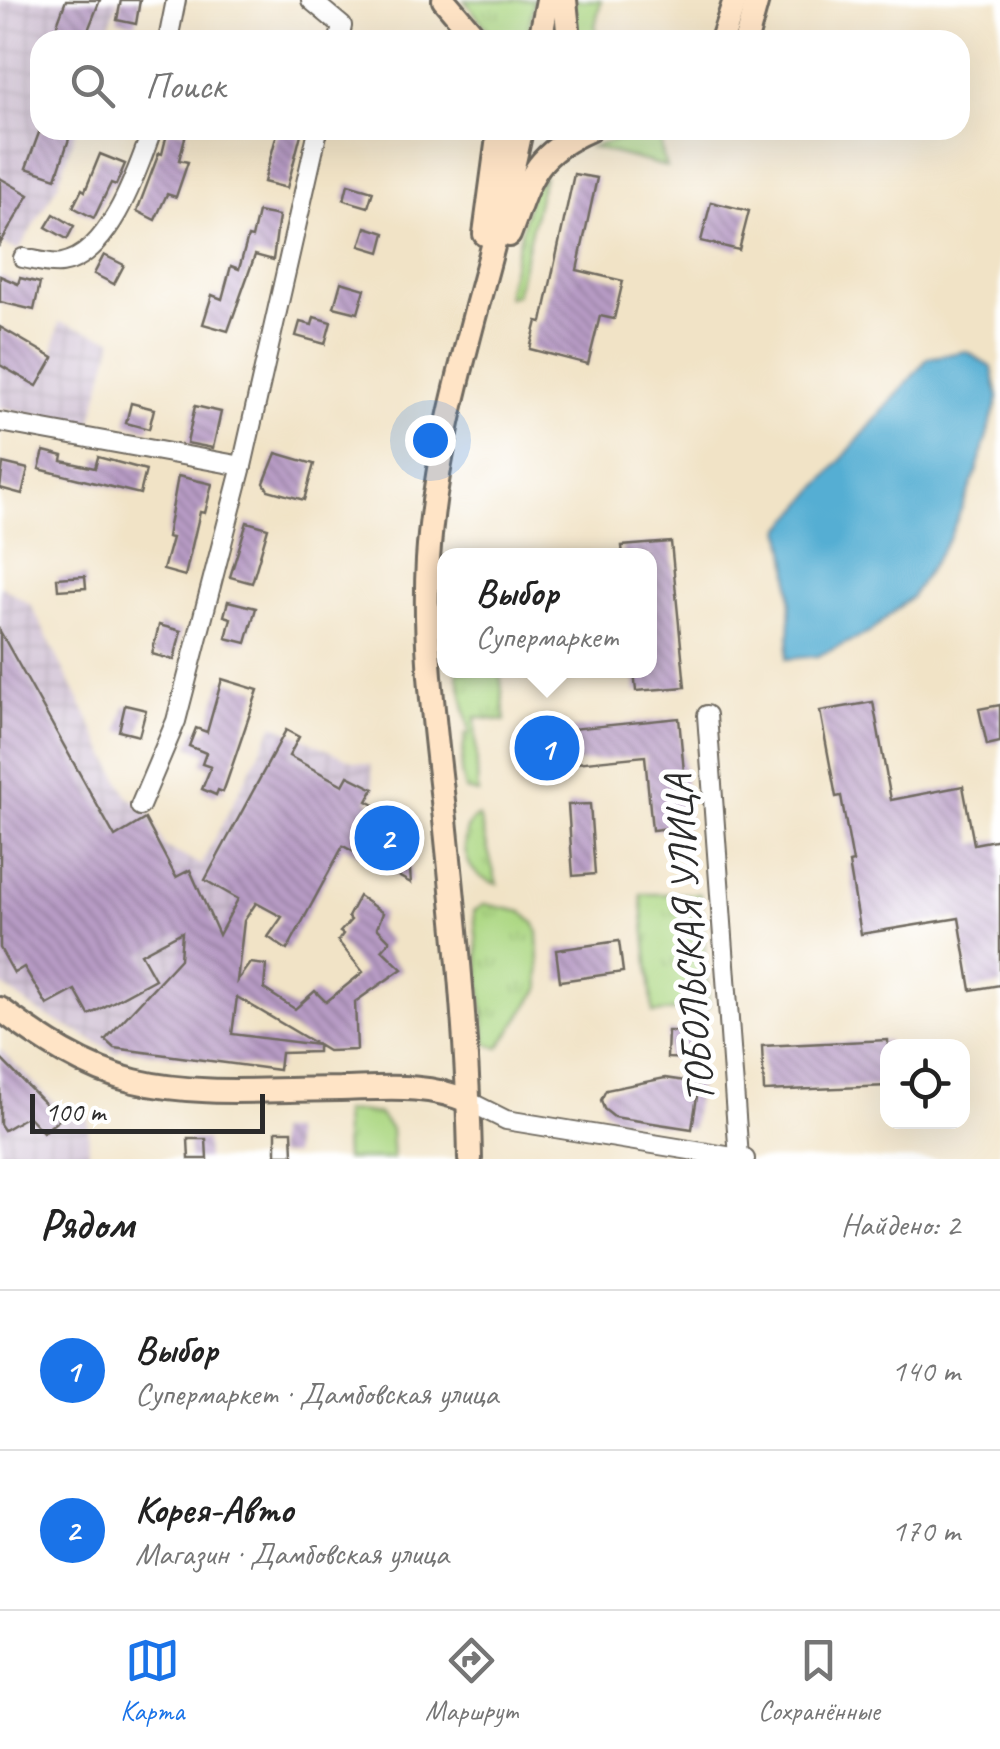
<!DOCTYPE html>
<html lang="ru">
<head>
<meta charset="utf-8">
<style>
  body { margin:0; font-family:Caveat,sans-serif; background:#f2f2f2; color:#222 }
  .controls { position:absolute; right:30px; bottom:30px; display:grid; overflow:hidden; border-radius:20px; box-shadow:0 10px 40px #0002 }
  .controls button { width:90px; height:90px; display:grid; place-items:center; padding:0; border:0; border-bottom:2px solid #e0e0e0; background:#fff; color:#222; font:50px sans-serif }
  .scale { position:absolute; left:30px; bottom:25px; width:235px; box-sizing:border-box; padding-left:10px; border:5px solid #2b2b2b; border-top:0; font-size:28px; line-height:35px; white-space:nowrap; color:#2b2b2b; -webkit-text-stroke:8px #fff; paint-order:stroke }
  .you { position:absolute; left:430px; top:440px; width:35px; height:35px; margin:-25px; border:8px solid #fff; border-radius:50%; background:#1a73e8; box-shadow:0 0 0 15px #1a73e833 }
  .badge { display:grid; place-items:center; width:65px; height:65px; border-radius:50%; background:#1a73e8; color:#fff; font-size:32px; font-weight:700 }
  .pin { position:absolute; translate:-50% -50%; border:5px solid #fff; box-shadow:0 2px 10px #0006 }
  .popup { position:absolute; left:437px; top:548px; width:220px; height:130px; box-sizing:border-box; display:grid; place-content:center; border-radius:20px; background:#fff; filter:drop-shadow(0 2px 8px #0005); font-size:32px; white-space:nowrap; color:#767676 }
  .popup b { font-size:38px; color:#222 }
  .popup::after { content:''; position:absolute; left:50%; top:100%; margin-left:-20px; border:20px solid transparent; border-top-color:#fff }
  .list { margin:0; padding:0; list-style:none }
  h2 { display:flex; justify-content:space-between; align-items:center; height:130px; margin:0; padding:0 40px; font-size:42px }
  h2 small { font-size:32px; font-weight:400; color:#767676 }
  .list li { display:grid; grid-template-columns:65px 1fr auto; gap:30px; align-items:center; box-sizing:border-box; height:160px; padding:0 40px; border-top:2px solid #e0e0e0 }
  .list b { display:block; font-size:38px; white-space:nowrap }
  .list p { margin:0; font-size:32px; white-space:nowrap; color:#767676 }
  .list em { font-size:32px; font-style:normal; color:#767676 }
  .icon { flex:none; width:55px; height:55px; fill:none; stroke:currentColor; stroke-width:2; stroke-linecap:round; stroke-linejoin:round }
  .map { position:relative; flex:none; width:1000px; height:1159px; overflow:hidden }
  .search { position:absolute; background:#fff; box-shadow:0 10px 40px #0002; left:30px; right:30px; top:30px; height:110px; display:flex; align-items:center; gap:25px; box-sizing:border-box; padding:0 35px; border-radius:30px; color:#767676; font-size:38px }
  .sheet { height:450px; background:#fff }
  nav { display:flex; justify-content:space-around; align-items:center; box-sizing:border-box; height:140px; border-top:2px solid #e0e0e0; background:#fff; font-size:28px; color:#767676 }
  nav a { display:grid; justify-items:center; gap:5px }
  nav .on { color:#1a73e8 }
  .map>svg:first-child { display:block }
  .industrial { fill:url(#industrial-grid) }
  .grass { fill:url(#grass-tufts); stroke:#6c8258; stroke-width:2.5 }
  .water { fill:#55aed3; stroke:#406c7f; stroke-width:2.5 }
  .building { fill:url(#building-back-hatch); fill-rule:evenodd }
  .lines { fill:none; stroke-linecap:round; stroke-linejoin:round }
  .street-casing { stroke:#706b61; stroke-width:22 }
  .secondary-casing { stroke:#706b61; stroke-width:28 }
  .street { stroke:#fff; stroke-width:18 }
  .secondary { stroke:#ffe4c6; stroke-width:22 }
  .labels { text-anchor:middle; stroke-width:10; stroke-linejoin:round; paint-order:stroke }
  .street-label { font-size:40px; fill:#2b2b2b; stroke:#fff }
</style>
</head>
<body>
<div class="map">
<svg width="1000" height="1159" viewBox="0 0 1000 1159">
  <defs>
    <pattern id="industrial-grid" width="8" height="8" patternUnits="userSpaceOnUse" patternTransform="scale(2.5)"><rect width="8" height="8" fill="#cebed1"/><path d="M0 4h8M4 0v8" fill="none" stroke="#b1a3b4"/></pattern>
    <pattern id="grass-tufts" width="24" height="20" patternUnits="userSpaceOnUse" patternTransform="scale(2.5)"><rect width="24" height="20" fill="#add884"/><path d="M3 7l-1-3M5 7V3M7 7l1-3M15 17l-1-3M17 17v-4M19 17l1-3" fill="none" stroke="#95ba72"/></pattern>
    <pattern id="building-back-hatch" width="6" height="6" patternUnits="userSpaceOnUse" patternTransform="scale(2.5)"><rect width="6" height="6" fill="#b79bc5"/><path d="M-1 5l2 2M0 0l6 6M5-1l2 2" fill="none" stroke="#957fa0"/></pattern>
  </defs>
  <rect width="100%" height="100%" fill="#fff"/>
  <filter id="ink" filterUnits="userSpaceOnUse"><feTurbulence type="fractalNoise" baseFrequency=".01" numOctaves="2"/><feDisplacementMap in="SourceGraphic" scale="20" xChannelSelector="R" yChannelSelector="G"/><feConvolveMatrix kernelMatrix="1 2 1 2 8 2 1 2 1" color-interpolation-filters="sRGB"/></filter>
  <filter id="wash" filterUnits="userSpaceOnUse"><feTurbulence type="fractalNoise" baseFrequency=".0048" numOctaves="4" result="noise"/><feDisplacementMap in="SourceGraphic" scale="40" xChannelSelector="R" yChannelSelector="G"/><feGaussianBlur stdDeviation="2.25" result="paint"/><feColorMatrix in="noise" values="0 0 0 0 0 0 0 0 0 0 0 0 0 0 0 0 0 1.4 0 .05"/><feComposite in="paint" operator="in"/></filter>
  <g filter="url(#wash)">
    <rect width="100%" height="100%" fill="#f1e3c6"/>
    <g class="industrial">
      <path d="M 0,0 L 118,0 L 105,40 L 40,40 L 40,130 L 76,130 L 58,184 L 19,250 L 0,244 Z"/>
      <path d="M 59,322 L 113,339 L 90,428 L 0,407 L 0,327 L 52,357 Z"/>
      <path d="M 0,585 L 31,605 L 128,797 L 147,807 L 165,847 L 201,865 L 274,724 L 352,761 L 371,765 L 374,789 L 300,927 L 255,903 L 244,924 L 237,985 L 178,982 L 117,1053 L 37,1011 L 0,984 Z"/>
      <path d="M 0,1049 L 64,1112 L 88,1112 L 89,1159 L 0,1159 Z"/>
    </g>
    <g class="grass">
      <path d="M 464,0 L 534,0 L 527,40 L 496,40 Z"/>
      <path d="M 574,0 L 601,0 L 595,27 L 601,40 L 581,40 L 575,27 Z"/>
      <path d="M 655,130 L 665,130 C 659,143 661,154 667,167 L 591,147 Z"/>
      <path d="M 544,175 L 516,295 L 508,297 L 507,291 L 531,191 Z"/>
      <path d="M 457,671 L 500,671 L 505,721 L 475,717 L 478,793 L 465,790 L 461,772 L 465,734 L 470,733 Z"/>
      <path d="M 479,816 L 497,884 C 489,881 481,879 475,872 C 461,858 460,824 479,816 Z"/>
      <path d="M 641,894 L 700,894 L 709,1007 L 653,1013 Z"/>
      <path d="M 485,904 L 522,912 L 535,924 L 538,933 L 540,988 L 499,1048 L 486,1043 L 474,911 Z"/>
      <path d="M 359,1111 L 379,1114 L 391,1129 L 393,1159 L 345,1159 L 343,1112 Z"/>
    </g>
    <path class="water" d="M 966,351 L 992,368 L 998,398 L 976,473 L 949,539 L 911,597 L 869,633 L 818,656 L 786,659 C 793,613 792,574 782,529 L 928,358 Z"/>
    <g id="blocks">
      <g class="building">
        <path d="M 66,0 L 100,0 L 85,38 L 56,27 Z"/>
        <path d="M 121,0 L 140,0 L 136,24 L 117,20 Z"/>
        <path d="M 40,130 L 72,130 L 56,178 L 26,168 Z"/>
        <path d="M 168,130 L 187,130 L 179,160 L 188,162 L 176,197 L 167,194 L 155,220 L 137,211 L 159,153 L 162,154 Z"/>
        <path d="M 278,130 L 301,134 L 287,188 L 264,182 Z"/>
        <path d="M 100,154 L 125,164 L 116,185 L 111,183 L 94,218 L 73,207 L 82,189 L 85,191 Z"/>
        <path d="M 574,174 L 597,178 L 577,270 L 623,281 L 614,319 L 600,316 L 588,364 L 530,349 L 537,321 L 542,322 Z"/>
        <path d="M 0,178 L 29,195 L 0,244 Z"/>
        <path d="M 348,184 L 373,191 L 368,207 L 344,200 Z"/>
        <path d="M 711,202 L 749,211 L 739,250 L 701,241 Z"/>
        <path d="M 258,212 L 279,216 L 273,260 L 255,255 L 228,331 L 203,324 L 212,295 L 222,299 L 231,266 L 239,269 L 248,237 L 252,238 Z"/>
        <path d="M 54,214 L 74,226 L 67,239 L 46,227 Z"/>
        <path d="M 366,227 L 385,233 L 380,252 L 360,246 Z"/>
        <path d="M 104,255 L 124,265 L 114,284 L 94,274 Z"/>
        <path d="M 0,276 L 18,284 L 20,278 L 40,283 L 34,310 L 0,302 Z"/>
        <path d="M 341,282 L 365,289 L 358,313 L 334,307 Z"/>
        <path d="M 314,317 L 331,322 L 325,344 L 296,336 L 300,322 L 312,325 Z"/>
        <path d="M 0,327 L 53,358 L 37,386 L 0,365 Z"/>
        <path d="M 131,403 L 154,409 L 149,429 L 126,423 Z"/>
        <path d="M 195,406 L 221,412 L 213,448 L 187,443 Z"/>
        <path d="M 44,451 L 63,456 L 62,461 L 95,468 L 98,457 L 146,470 L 140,494 L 39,469 Z"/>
        <path d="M 276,453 L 314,464 L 304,500 L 268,490 L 264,483 Z"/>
        <path d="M 3,463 L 28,469 L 22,494 L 0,488 Z"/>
        <path d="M 178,476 L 212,484 L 205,513 L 200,512 L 185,576 L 163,570 L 172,538 L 167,537 Z"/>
        <path d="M 247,522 L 268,528 L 252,583 L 230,577 Z"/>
        <path d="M 671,542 L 685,687 L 636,691 L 634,670 L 650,670 L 650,556 L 623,556 L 622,546 Z"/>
        <path d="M 85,576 L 86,588 L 58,590 L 57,578 Z"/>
        <path d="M 228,601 L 256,608 L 246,643 L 226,638 L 231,618 L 224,616 Z"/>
        <path d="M 159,625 L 181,631 L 174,660 L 152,654 Z"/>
        <path d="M 0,631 L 115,837 L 145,819 L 176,877 L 190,870 L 219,935 L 238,899 L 205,880 L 286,730 L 299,737 L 289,756 L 343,785 L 348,776 L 374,789 L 367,801 L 406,822 L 411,883 L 343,846 L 287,950 L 268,937 L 282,917 L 256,903 L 244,921 L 237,981 L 250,963 L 266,965 L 264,989 L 295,1009 L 315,991 L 326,1002 L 363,972 L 338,941 L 343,934 L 340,932 L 351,920 L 348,917 L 359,896 L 383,913 L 377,928 L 390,941 L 382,950 L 402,969 L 355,1002 L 357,1050 L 328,1051 L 318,1045 L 318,1052 L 281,1053 L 279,1070 L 114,1048 L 105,1040 L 180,959 L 182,932 L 141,954 L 155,979 L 89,1015 L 75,990 L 47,1005 L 24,967 L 14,973 L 0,948 ZM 237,997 L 318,1045 L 232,1034 Z"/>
        <path d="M 222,679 L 258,690 L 227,781 L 223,792 L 218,790 L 216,795 L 202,789 L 211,767 L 202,764 L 206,753 L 189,746 L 196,728 L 207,732 Z"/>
        <path d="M 873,702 L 891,800 L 963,786 L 974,844 L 1000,839 L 1000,985 L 971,990 L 959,918 L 861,934 L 849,863 L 853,862 L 841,796 L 836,797 L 820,711 Z"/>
        <path d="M 125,705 L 146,710 L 139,736 L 119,731 Z"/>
        <path d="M 1000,705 L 1000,742 L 987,745 L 979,709 Z"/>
        <path d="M 679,718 L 689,826 L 652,830 L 645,756 L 536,767 L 532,733 Z"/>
        <path d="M 590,804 L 595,874 L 573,876 L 568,805 Z"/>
        <path d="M 619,941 L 623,972 L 560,981 L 556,950 Z"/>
        <path d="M 668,1031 L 701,1032 L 700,1059 L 667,1058 Z"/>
        <path d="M 888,1040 L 888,1086 L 764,1091 L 762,1046 Z"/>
        <path d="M 0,1058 L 60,1119 L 43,1132 L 28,1116 L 4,1130 L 0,1124 Z"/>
        <path d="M 665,1078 L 699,1083 L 692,1129 L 614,1117 L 604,1109 L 601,1100 L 606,1090 Z"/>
        <path d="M 276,1131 L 292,1131 L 293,1155 L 276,1155 Z"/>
        <path d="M 188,1139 L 206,1139 L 207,1159 L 189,1159 Z"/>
      </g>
    </g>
  </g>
  <g filter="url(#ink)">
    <use href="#blocks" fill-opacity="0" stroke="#706b61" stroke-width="2.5"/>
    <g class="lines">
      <g class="street-casing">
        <g id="street">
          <path d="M 311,0 L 342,26 L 339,40"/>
          <path d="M 168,40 L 176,0"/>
          <path d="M 23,258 C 35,260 51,265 62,263 C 110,255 138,169 152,130"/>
          <path d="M 0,422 L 242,466"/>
          <path d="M 707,715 L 739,1158"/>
          <path d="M 140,806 L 176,721 L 242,466 L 318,130"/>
          <path d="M 468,1101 L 506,1120 L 745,1159"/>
        </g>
      </g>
      <g class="secondary-casing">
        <g id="secondary">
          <path d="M 444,0 L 478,40"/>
          <path d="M 565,0 L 569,40"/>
          <path d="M 540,40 L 548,0"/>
          <path d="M 722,40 L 735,0"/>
          <path d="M 746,40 L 757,0"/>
          <path d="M 485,234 L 499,130"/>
          <path d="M 509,235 C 529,181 532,155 589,130"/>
          <path d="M 0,1009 C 40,1039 85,1069 134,1081 C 200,1097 273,1089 340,1089 C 384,1088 427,1083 468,1101"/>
          <path d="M 470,1159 C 468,1043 456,926 444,810 C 435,727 423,644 428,560 C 437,414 492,273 521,130"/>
        </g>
      </g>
      <use href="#street" class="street"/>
      <use href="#secondary" class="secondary"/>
    </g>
  </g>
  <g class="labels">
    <g class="street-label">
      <text transform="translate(688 939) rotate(-94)" y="14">ТОБОЛЬСКАЯ УЛИЦА</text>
    </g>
  </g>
</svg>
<div class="controls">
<button><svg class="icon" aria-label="locate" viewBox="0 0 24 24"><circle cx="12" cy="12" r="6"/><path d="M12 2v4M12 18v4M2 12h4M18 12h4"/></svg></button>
</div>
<div class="scale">100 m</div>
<div class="you"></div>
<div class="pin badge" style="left:547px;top:748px">1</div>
<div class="popup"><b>Выбор</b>Супермаркет</div>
<div class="pin badge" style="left:387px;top:838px">2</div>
<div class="search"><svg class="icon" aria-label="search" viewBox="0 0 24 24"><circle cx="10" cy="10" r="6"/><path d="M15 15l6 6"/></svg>Поиск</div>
</div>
<section class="sheet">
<h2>Рядом<small>Найдено: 2</small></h2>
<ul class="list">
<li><span class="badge">1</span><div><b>Выбор</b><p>Супермаркет · Дамбовская улица</p></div><em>140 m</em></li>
<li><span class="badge">2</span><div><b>Корея-Авто</b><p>Магазин · Дамбовская улица</p></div><em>170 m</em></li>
</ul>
</section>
<nav>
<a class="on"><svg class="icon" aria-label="map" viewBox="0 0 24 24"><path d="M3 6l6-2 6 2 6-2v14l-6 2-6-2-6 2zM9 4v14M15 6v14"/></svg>Карта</a>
<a><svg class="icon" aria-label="directions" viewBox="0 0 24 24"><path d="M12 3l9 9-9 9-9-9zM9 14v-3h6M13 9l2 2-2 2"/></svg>Маршрут</a>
<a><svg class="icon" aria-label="saved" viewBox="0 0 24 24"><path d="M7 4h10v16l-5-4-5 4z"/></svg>Сохранённые</a>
</nav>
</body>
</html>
